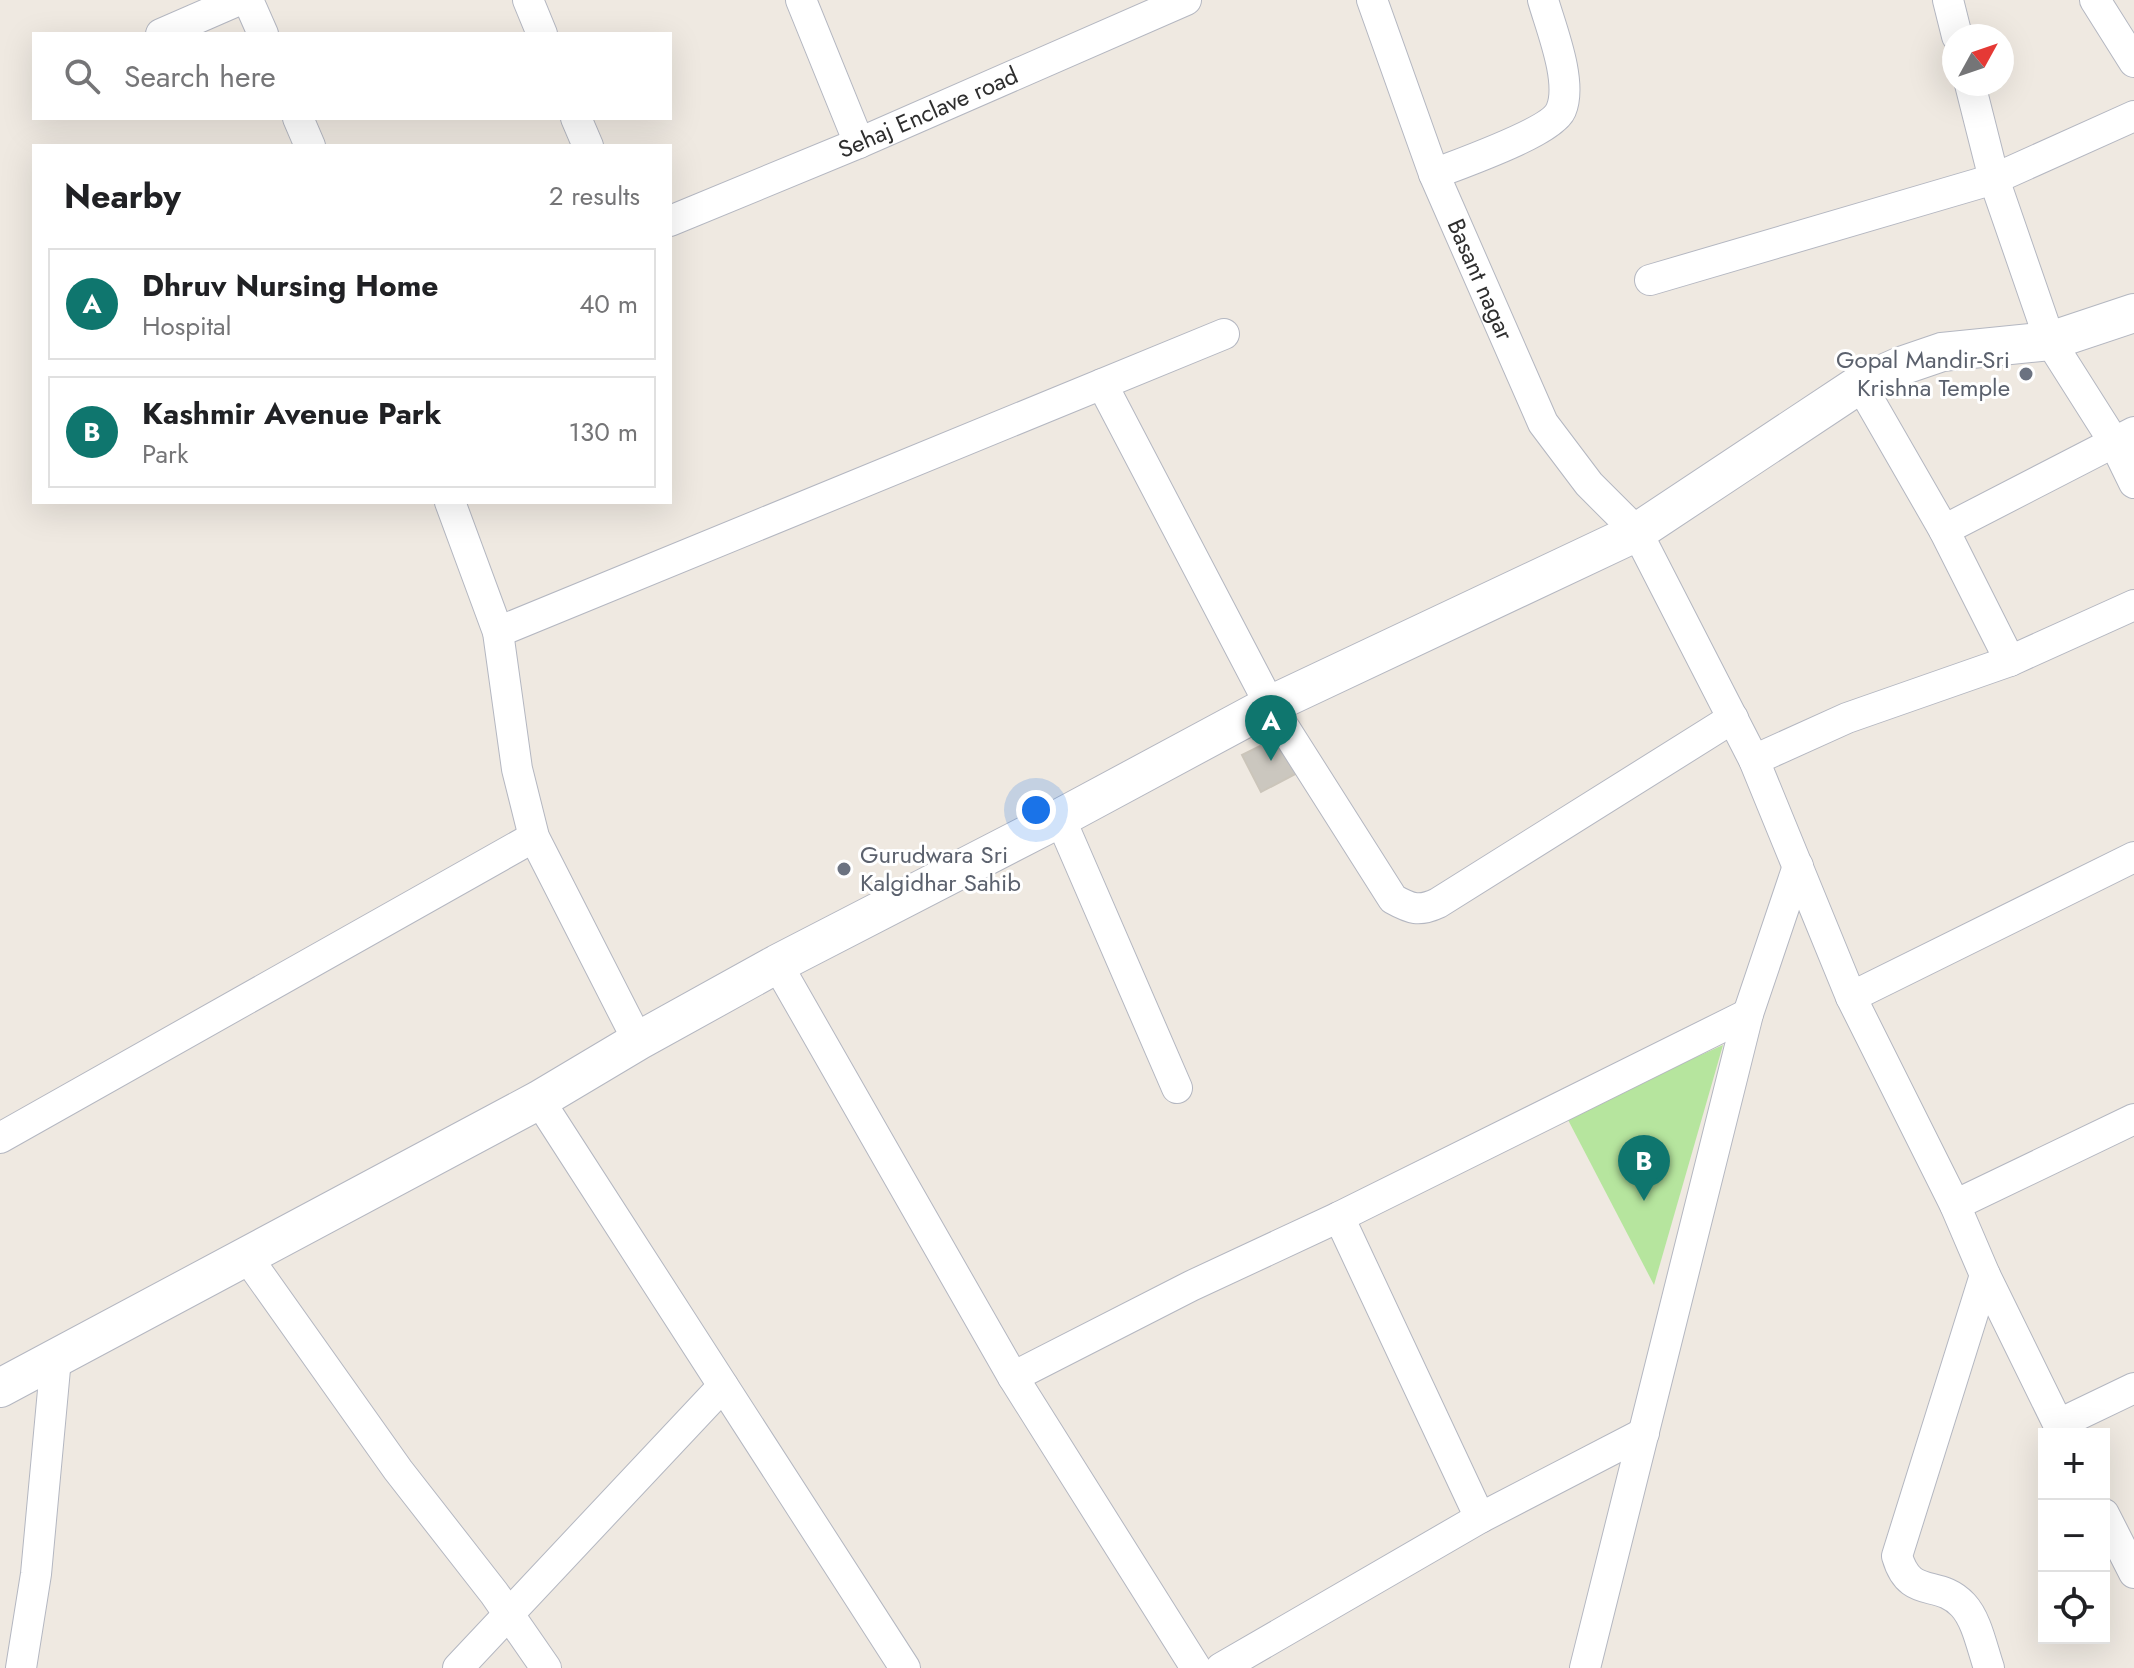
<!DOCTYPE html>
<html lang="en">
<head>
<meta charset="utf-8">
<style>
  body { margin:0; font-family:Jost,sans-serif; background:#f2f2f2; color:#202124 }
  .controls { position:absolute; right:24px; bottom:24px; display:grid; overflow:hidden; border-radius:0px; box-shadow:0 8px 32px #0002 }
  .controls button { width:72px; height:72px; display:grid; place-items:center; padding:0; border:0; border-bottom:2px solid #e0e0e0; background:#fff; color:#202124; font:40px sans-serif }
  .compass { position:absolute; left:1942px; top:24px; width:72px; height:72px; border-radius:50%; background:#fff; box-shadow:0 8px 32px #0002; rotate:50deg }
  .you { position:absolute; left:1036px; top:810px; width:28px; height:28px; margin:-20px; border:6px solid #fff; border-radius:50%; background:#1a73e8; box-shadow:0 0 0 12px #1a73e833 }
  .badge { display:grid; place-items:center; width:52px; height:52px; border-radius:50%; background:#0f766e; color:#fff; font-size:26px; font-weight:700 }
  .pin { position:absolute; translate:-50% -66px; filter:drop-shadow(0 2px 4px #0008) }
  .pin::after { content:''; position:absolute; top:42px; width:28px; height:24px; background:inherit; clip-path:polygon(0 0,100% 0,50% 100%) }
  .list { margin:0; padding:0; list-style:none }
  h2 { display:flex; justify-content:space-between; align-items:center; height:104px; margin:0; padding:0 32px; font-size:34px }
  h2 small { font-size:26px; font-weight:400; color:#757577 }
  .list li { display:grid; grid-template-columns:52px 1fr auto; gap:24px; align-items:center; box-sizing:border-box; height:112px; margin:0 16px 16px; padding:0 16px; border:2px solid #e0e0e0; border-radius:0px }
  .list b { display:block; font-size:30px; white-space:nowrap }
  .list p { margin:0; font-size:26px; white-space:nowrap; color:#757577 }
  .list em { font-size:26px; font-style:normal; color:#757577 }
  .icon { flex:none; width:44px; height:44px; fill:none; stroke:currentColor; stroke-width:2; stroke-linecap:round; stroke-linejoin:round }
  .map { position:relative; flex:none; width:2134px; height:1668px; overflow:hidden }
  .search { position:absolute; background:#fff; box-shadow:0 8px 32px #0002; left:32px; top:32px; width:640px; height:88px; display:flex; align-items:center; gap:20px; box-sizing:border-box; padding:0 28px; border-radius:0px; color:#757577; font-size:30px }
  .panel { position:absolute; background:#fff; box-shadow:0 8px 32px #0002; left:32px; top:144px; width:640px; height:360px; border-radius:0px }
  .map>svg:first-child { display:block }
  .green { fill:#b6e59e }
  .building { fill:#cbc7bf; stroke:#cbc5ba; stroke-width:2 }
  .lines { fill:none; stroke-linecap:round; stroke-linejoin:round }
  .minor-casing { stroke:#b4b7c1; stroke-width:32 }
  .tertiary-casing { stroke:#b4b7c1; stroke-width:40 }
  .minor { stroke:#fff; stroke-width:30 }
  .tertiary { stroke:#fff; stroke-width:38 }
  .worship-dot { fill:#6b7280; stroke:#fff; stroke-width:3 }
  .labels { text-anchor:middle; stroke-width:6; stroke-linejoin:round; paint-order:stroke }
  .street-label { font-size:24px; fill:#2e2e2e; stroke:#fff }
  .worship-label { font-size:24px; fill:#5b616d; stroke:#fff; text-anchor:end }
</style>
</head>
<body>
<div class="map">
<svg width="2134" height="1668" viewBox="0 0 2134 1668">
  <rect width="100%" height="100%" fill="#efe9e1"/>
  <path class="green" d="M 1723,1045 L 1654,1285 L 1566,1116 Z"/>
  <path class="building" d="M 1280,736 L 1299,772 L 1261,792 L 1242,755 Z"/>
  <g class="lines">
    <g class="minor-casing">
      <g id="minor">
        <path d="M 248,0 L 263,34"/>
        <path d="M 528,0 L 542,34"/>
        <path d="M 801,0 L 859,143"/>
        <path id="s1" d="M 1372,0 L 1434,174 L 1543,423 L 1589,484 L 1637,532 L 1754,760 L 1851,997 L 1955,1205 L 1985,1275 L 2063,1434"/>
        <path d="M 1948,0 L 1957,36"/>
        <path d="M 2095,0 L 2134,62"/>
        <path d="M 161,34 L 239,0"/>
        <path d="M 1970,84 L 1994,179 L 2050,341 L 2114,442 L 2134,483"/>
        <path d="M 298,118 L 310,146"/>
        <path d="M 576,118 L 588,146"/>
        <path d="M 1434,174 C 1459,164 1552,132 1561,110 C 1573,82 1551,28 1543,0"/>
        <path id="s2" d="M 670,221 L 859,143 L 1186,0"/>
        <path d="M 1650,280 L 1994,179 L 2134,116"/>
        <path d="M 1102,384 L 1270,705 L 1393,899 C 1411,909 1419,912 1438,903 L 1733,718"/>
        <path d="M 1860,384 L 1944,530 L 2010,661"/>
        <path d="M 450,502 L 498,632 L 517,769 L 534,837 L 638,1041"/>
        <path d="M 1944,530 L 2134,432"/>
        <path d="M 498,632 L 1224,334"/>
        <path d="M 1754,760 L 1847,718 L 2010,661 L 2134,605"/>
        <path d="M 1060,818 L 1177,1088"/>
        <path d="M 777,964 L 1013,1377 L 1196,1668"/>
        <path d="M 1851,997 L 2134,857"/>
        <path d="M 539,1100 L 905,1668"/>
        <path d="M 0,1138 L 534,837"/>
        <path d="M 1955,1205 L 2134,1119"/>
        <path d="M 1339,1217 L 1480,1518"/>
        <path d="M 247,1257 L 398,1470 L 494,1593 L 546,1668"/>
        <path d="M 1985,1275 L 1897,1556 C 1910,1601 1938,1578 1963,1605 C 1977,1620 1982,1648 1989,1668"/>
        <path d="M 1013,1377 L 1191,1286 L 1339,1217 L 1748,1014"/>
        <path d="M 2059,1424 L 2134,1388"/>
        <path d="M 2104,1514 L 2134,1573"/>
        <path d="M 21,1668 L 36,1574 L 56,1358"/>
        <path d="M 458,1668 L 723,1386"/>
        <path d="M 1221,1668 L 1480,1518 L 1644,1433"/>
        <path d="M 1585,1668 L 1748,1014 L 1798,866"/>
      </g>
    </g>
    <g class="tertiary-casing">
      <path id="tertiary" d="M 0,1388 L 539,1100 L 638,1041 L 777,964 L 1060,818 L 1270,705 L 1637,532 L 1860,384 L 1901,366 L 1942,352 L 2050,341 L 2134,313"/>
    </g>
    <use href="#minor" class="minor"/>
    <use href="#tertiary" class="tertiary"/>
  </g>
  <g class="worship-dot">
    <circle cx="2026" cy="374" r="8"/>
    <circle cx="844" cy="869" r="8"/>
  </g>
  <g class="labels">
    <g class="street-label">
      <text dy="8" stroke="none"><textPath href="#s2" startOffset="280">Sehaj Enclave road</textPath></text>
      <text dy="8" stroke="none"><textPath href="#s1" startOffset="300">Basant nagar</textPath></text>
    </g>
    <g class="worship-label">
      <text x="2010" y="368">Gopal Mandir-Sri<tspan x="2010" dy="28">Krishna Temple</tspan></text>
      <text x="860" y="863" text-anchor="start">Gurudwara Sri<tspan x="860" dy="28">Kalgidhar Sahib</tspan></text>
    </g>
  </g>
</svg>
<div class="controls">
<button>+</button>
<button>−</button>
<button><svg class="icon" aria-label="locate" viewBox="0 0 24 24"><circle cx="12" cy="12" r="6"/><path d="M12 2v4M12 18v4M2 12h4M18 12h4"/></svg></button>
</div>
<svg class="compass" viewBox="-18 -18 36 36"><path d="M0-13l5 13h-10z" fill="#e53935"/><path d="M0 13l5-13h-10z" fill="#757577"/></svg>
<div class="you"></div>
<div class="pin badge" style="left:1271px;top:761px">A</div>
<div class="pin badge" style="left:1644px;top:1201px">B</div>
<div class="search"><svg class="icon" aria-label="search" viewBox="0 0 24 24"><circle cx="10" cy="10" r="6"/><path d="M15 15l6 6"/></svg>Search here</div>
<section class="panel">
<h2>Nearby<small>2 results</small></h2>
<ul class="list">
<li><span class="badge">A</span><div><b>Dhruv Nursing Home</b><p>Hospital</p></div><em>40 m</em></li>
<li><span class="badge">B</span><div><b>Kashmir Avenue Park</b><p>Park</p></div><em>130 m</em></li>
</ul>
</section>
</div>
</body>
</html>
